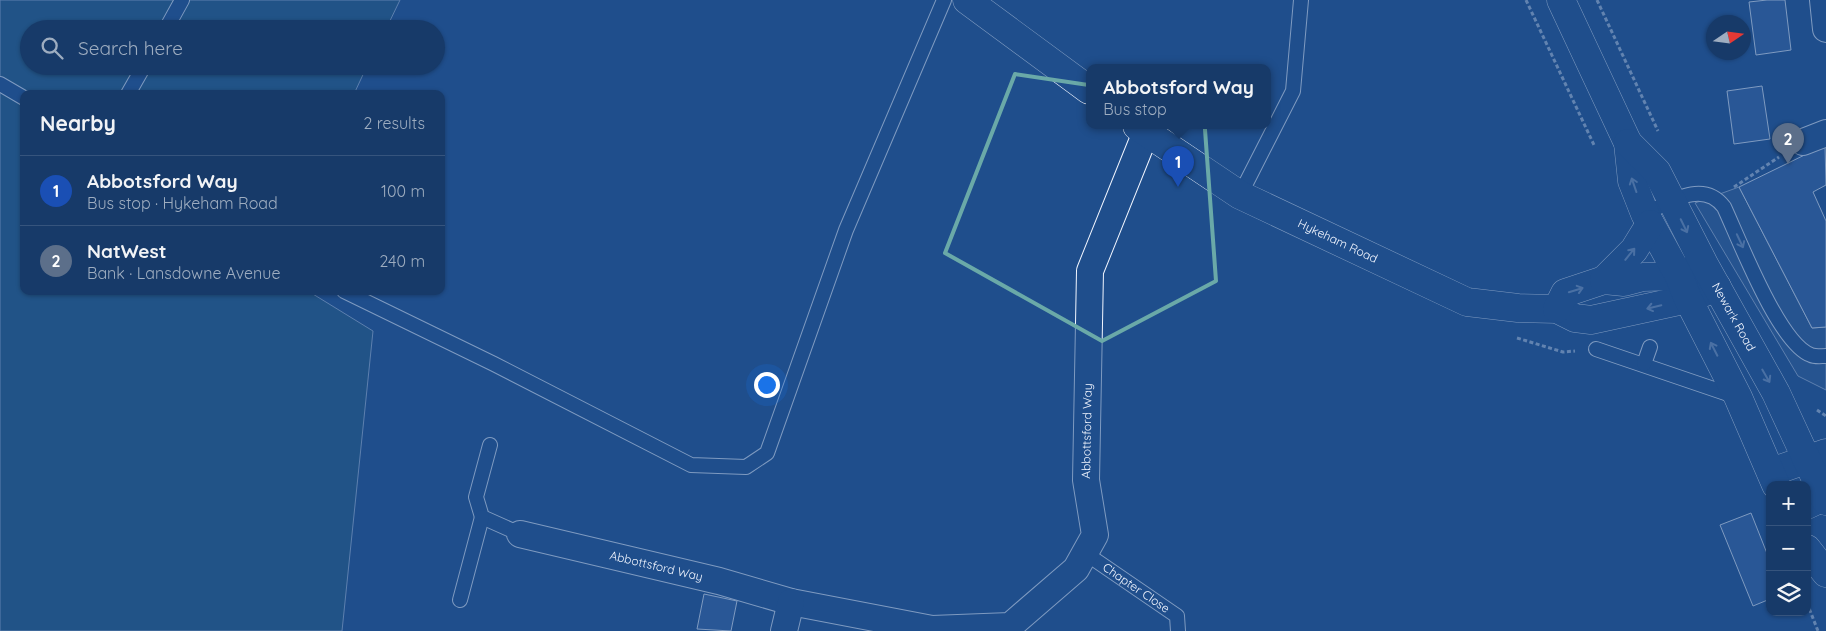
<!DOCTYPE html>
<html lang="en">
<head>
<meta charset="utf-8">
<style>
  body { margin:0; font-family:Quicksand,sans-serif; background:#20416f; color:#f1f3f6 }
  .controls { position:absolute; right:15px; bottom:15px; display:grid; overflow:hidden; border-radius:10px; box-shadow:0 1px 4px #0004 }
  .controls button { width:45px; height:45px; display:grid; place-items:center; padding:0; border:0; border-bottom:1px solid #36547d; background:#173a69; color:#f1f3f6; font:25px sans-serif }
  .compass { position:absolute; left:1706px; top:15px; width:45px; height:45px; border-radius:50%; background:#173a69; box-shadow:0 1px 4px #0004; rotate:77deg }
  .you { position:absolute; left:766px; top:384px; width:18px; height:18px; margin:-12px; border:4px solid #fff; border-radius:50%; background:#1a73e8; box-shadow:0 0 0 8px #1a73e833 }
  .badge { display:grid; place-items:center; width:32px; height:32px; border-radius:50%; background:#90b9f0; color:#fff; font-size:16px; font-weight:700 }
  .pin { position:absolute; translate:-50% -41px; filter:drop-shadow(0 1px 2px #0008) }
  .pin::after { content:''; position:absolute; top:26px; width:18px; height:15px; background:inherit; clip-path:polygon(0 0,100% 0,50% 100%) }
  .popup { position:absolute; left:1086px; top:64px; width:185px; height:65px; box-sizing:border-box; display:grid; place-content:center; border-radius:10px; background:#173a69; filter:drop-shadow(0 1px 4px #0005); font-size:16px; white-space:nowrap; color:#9eadc0 }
  .popup b { font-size:19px; color:#f1f3f6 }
  .popup::after { content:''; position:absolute; left:50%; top:100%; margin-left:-10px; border:10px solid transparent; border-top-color:#173a69 }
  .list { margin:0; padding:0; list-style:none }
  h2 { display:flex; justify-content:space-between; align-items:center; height:65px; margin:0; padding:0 20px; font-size:21px }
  h2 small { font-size:16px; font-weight:400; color:#9eadc0 }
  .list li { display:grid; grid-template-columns:32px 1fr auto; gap:15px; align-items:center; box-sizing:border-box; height:70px; padding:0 20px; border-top:1px solid #36547d }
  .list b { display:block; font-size:19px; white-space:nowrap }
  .list p { margin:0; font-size:16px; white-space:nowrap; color:#9eadc0 }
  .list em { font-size:16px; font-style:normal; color:#9eadc0 }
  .icon { flex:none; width:28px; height:28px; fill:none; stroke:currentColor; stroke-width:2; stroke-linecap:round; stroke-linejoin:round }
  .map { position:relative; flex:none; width:1826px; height:631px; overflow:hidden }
  .search { position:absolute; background:#173a69; box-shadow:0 1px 4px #0004; left:20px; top:20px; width:425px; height:55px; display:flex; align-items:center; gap:12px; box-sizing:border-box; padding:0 18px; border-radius:28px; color:#9eadc0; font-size:19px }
  .panel { position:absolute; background:#173a69; box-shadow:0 1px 4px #0004; left:20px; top:90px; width:425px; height:205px; border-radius:10px }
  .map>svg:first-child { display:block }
  .green { fill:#245a82; stroke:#a8bbd7 }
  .parking { fill:#305b95; stroke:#a8bbd7 }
  .building { fill:#3563a3; stroke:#f2f6ff }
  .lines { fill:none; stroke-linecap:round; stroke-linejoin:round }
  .lane-casing { stroke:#f2f6ff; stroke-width:16 }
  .street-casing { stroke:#f2f6ff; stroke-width:28 }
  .secondary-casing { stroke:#f2f6ff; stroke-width:29 }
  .primary-casing { stroke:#f2f6ff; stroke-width:29 }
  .path { stroke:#b3c4dc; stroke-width:3; stroke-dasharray:4 2.5; stroke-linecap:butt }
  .lane { stroke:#1f4e8c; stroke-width:14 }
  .street { stroke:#1f4e8c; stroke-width:26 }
  .secondary { stroke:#1f4e8c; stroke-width:28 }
  .primary { stroke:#1f4e8c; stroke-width:28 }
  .oneway { stroke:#7e9ac0 }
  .marked { fill:none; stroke:#6aa9a8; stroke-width:4; stroke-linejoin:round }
  .labels { text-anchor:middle; stroke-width:4; stroke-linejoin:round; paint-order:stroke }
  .street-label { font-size:12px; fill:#f2f6ff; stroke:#1f4e8c }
</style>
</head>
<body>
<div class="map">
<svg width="1826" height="631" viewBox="0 0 1826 631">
  <rect width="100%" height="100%" fill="#1f4e8c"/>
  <path class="green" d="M 0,0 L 400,0 L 386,29 L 29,29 L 29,66 L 367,66 L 354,94 L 24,94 L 24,291 L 308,291 L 373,331 L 342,631 L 0,631 Z"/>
  <path class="parking" d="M 1739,187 L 1812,328 L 1826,327 L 1826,390 L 1798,376 L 1695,203 Z"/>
  <g class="building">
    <path d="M 1767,0 L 1785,0 L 1791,50 L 1756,55 L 1749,2 Z"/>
    <path d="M 1762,86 L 1770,139 L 1734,144 L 1727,91 Z"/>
    <path d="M 1825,145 L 1826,185 L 1813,192 L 1826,221 L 1826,327 L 1812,328 L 1739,187 Z"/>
    <path d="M 1751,513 L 1770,561 L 1770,599 L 1753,606 L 1720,525 Z"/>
    <path d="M 704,594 L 737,601 L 731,631 L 697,629 Z"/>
  </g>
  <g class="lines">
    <g class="lane-casing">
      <g id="lane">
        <path d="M 166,29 L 182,0"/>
        <path d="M 0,84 L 24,98"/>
        <path d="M 128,94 L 144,66"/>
        <path d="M 1240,195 L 1293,91 L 1301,0"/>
        <path d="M 1645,214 C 1670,202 1703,179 1724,207 C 1739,239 1779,344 1811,355 C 1815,357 1821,356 1826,356"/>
        <path d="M 344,291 L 494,364 L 691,465 L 746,467 L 767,453 L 846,230 L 944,0"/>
        <path d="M 1596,349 L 1737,397"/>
        <path d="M 1644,364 L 1650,347"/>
        <path d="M 490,445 L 476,497 L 482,517 L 520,534"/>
        <path id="s1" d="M 1085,553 L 1177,616 L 1178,631"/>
        <path d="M 460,600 L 482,517"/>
      </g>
    </g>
    <g class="street-casing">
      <g id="street">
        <path d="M 1823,0 L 1826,29"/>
        <path d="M 1803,142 L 1826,133"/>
        <path id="s2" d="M 520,534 L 719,581 L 791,602 L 932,629 L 1010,626 L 1076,569 L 1095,535 L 1086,480 L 1090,271 L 1146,132"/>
        <path d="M 784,631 L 791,602"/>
      </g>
    </g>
    <g class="secondary-casing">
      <g id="secondary">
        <path d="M 967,0 L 1089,90"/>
        <path id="s3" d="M 1137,126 L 1240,195 L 1467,302 L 1518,308 L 1557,309 L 1575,318 L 1591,320 L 1688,299 L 1717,287"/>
        <path d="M 1557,309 L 1565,293 L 1604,280 L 1624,282 L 1643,277 L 1679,276 L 1698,267"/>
        <path d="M 1771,472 L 1826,453"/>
        <path d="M 1807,505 L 1826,496"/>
      </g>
    </g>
    <g class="primary-casing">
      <g id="primary">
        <path d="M 1561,0 L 1628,143 L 1632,181 L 1645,214 L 1679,276 L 1688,299 L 1738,397 L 1776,485"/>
        <path id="s4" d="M 1628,143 L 1657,172 L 1704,264 L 1776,393 L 1826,501"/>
        <path d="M 1604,280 L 1634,250 L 1650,224"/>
        <path d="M 1807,549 L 1826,573"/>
      </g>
    </g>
    <g class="path">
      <path d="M 1526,0 L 1594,145"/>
      <path d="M 1597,0 L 1658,131"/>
      <path d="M 1734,187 L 1779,157"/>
      <path d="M 1517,338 L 1563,352 L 1575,351"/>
      <path d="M 1817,410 L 1826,416"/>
      <path d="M 1807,603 L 1818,631"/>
    </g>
    <use href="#lane" class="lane"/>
    <use href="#street" class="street"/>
    <use href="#secondary" class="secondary"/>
    <use href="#primary" class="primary"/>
  </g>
  <defs><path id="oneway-shaft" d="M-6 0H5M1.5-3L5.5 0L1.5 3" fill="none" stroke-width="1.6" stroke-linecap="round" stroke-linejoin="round" transform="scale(1.25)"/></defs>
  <g class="oneway">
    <use href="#oneway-shaft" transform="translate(1634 185) rotate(-109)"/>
    <use href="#oneway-shaft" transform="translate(1684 226) rotate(64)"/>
    <use href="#oneway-shaft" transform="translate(1740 241) rotate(65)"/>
    <use href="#oneway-shaft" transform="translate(1630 254) rotate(-51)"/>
    <use href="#oneway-shaft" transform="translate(1576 290) rotate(-17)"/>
    <use href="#oneway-shaft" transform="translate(1654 307) rotate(167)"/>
    <use href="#oneway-shaft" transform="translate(1714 349) rotate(-117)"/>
    <use href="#oneway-shaft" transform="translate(1766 376) rotate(60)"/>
  </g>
  <path d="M0 0H1826V631H0ZM 1015,74 L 1203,102 L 1216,281 L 1102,341 L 945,253 Z" fill="#1f4e8c" fill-opacity=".55" fill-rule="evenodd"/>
  <path class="marked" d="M 1015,74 L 1203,102 L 1216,281 L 1102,341 L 945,253 Z"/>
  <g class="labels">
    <g class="street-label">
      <text dy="4" stroke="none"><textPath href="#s3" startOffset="232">Hykeham Road</textPath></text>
      <text dy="4" stroke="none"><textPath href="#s4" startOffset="205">Newark Road</textPath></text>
      <text dy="4" stroke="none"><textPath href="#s2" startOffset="732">Abbottsford Way</textPath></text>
      <text dy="4" stroke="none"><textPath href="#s2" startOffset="140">Abbottsford Way</textPath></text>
      <text dy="4" stroke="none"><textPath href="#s1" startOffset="62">Chapter Close</textPath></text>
    </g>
  </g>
</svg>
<div class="controls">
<button>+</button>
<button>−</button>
<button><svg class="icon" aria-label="layers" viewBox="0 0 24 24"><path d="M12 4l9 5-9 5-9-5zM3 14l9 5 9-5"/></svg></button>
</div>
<svg class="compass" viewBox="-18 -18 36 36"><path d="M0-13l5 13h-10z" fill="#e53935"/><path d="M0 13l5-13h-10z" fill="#9eadc0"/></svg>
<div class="you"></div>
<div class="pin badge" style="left:1178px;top:187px;background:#1a4fb4">1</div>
<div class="popup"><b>Abbotsford Way</b>Bus stop</div>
<div class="pin badge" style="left:1788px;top:164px;background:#5c6f8a">2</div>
<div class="search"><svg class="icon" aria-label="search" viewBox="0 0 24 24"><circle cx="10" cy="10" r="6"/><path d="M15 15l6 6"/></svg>Search here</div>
<section class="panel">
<h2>Nearby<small>2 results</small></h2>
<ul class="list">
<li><span class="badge" style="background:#1a4fb4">1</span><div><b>Abbotsford Way</b><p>Bus stop · Hykeham Road</p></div><em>100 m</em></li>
<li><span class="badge" style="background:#5c6f8a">2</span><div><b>NatWest</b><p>Bank · Lansdowne Avenue</p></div><em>240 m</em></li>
</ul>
</section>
</div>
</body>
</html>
